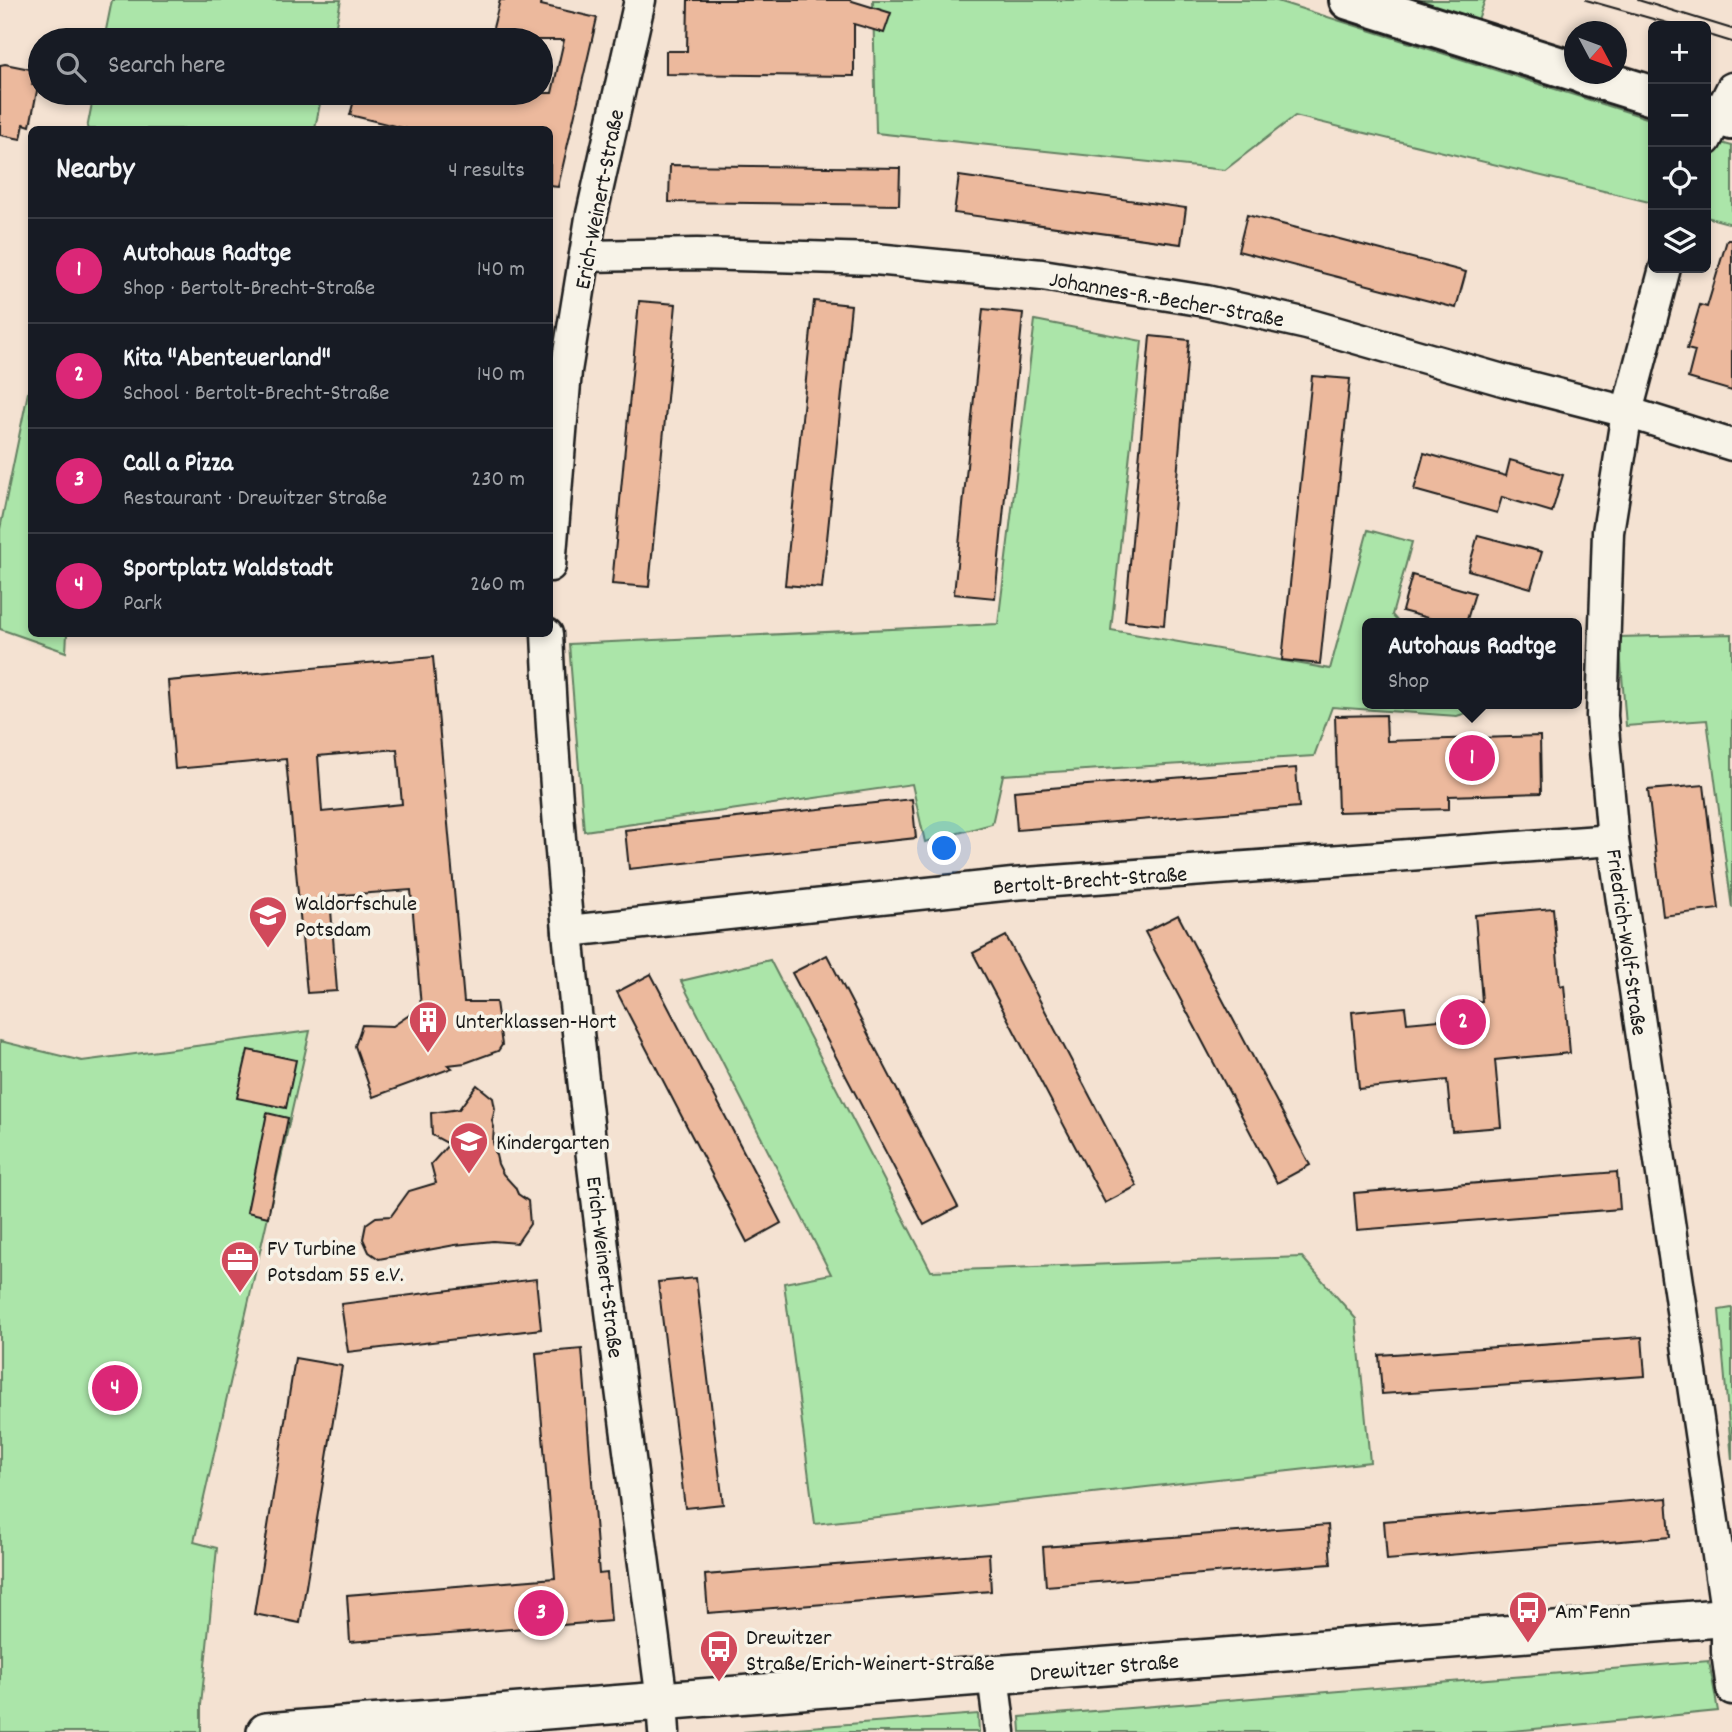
<!DOCTYPE html>
<html lang="en">
<head>
<meta charset="utf-8">
<style>
  body { margin:0; font-family:Dekko,sans-serif; background:#242831; color:#f1f3f6 }
  .controls { position:absolute; right:21px; top:21px; display:grid; overflow:hidden; border-radius:10px; box-shadow:0 4px 10px #0003 }
  .controls button { width:63px; height:63px; display:grid; place-items:center; padding:0; border:0; border-bottom:2px solid #363941; background:#171b24; color:#f1f3f6; font:35px sans-serif }
  .compass { position:absolute; left:1564px; top:21px; width:63px; height:63px; border-radius:50%; background:#171b24; box-shadow:0 4px 10px #0003; rotate:131deg }
  .you { position:absolute; left:945px; top:849px; width:24px; height:24px; margin:-18px; border:5px solid #fff; border-radius:50%; background:#1a73e8; box-shadow:0 0 0 10px #1a73e833 }
  .badge { display:grid; place-items:center; width:46px; height:46px; border-radius:50%; background:#db2777; color:#fff; font-size:23px; font-weight:700 }
  .pin { position:absolute; translate:-50% -50%; border:4px solid #fff; box-shadow:0 2px 7px #0006 }
  .popup { position:absolute; left:1362px; top:618px; width:220px; height:91px; box-sizing:border-box; display:grid; place-content:center; border-radius:10px; background:#171b24; filter:drop-shadow(0 2px 5px #0005); font-size:23px; white-space:nowrap; color:#9ea1a6 }
  .popup b { font-size:26px; color:#f1f3f6 }
  .popup::after { content:''; position:absolute; left:50%; top:100%; margin-left:-14px; border:14px solid transparent; border-top-color:#171b24 }
  .list { margin:0; padding:0; list-style:none }
  h2 { display:flex; justify-content:space-between; align-items:center; height:91px; margin:0; padding:0 28px; font-size:30px }
  h2 small { font-size:23px; font-weight:400; color:#9ea1a6 }
  .list li { display:grid; grid-template-columns:46px 1fr auto; gap:21px; align-items:center; box-sizing:border-box; height:105px; padding:0 28px; border-top:2px solid #363941 }
  .list b { display:block; font-size:26px; white-space:nowrap }
  .list p { margin:0; font-size:23px; white-space:nowrap; color:#9ea1a6 }
  .list em { font-size:23px; font-style:normal; color:#9ea1a6 }
  .icon { flex:none; width:38px; height:38px; fill:none; stroke:currentColor; stroke-width:2; stroke-linecap:round; stroke-linejoin:round }
  .map { position:relative; flex:none; width:1732px; height:1732px; overflow:hidden }
  .search { position:absolute; background:#171b24; box-shadow:0 4px 10px #0003; left:28px; top:28px; width:525px; height:77px; display:flex; align-items:center; gap:18px; box-sizing:border-box; padding:0 24px; border-radius:38px; color:#9ea1a6; font-size:26px }
  .panel { position:absolute; background:#171b24; box-shadow:0 4px 10px #0003; left:28px; top:126px; width:525px; height:511px; border-radius:10px }
  .map>svg:first-child { display:block }
  .green { fill:#abe5a9; stroke:#648062; stroke-width:2 }
  .building { fill:#ecb99d; stroke:#1c1c1c; stroke-width:2; fill-rule:evenodd }
  .lines { fill:none; stroke-linecap:round; stroke-linejoin:round }
  .minor-casing { stroke:#1c1c1c; stroke-width:35 }
  .tertiary-casing { stroke:#1c1c1c; stroke-width:42 }
  .secondary-casing { stroke:#1c1c1c; stroke-width:44 }
  .minor { stroke:#f7f3e8; stroke-width:30 }
  .tertiary { stroke:#f7f3e8; stroke-width:37 }
  .secondary { stroke:#f7f3e8; stroke-width:38 }
  .tram { stroke:#1c1c1c; stroke-width:2 }
  .labels { text-anchor:middle; stroke-width:7; stroke-linejoin:round; paint-order:stroke }
  .street-label { font-size:23px; fill:#1c1c1c; stroke:#f7f3e8 }
  .poi-label { font-size:23px; fill:#1c1c1c; stroke:#f7f3e8; text-anchor:start }
</style>
</head>
<body>
<div class="map">
<svg width="1732" height="1732" viewBox="0 0 1732 1732">
  <rect width="100%" height="100%" fill="#f4e2d2"/>
  <filter id="ink" filterUnits="userSpaceOnUse"><feTurbulence type="fractalNoise" baseFrequency=".0143" numOctaves="2"/><feDisplacementMap in="SourceGraphic" scale="14" xChannelSelector="R" yChannelSelector="G"/><feConvolveMatrix kernelMatrix="1 2 1 2 8 2 1 2 1" color-interpolation-filters="sRGB"/></filter>
  <g filter="url(#ink)">
    <g class="green">
      <path d="M 112,0 L 341,0 L 333,40 L 104,40 Z"/>
      <path d="M 873,0 L 1274,0 L 1653,120 L 1653,203 L 1295,116 L 1225,170 L 876,133 Z"/>
      <path d="M 1404,0 L 1485,0 L 1476,25 Z"/>
      <path d="M 94,93 L 322,93 L 315,129 L 87,129 Z"/>
      <path d="M 1714,141 L 1732,146 L 1732,224 L 1706,217 L 1706,166 Z"/>
      <path d="M 1035,320 L 1142,341 L 1111,630 L 1330,669 L 1368,530 L 1412,542 L 1392,615 L 1399,623 L 1367,623 L 1367,704 L 1495,704 L 1457,716 L 1332,707 L 1314,756 L 1003,775 L 992,824 L 925,842 L 912,784 L 584,831 L 569,644 L 998,624 Z"/>
      <path d="M 31,378 L 32,634 L 67,634 L 66,652 L 0,629 L 0,529 Z"/>
      <path d="M 1732,634 L 1732,908 L 1707,720 L 1626,726 L 1619,637 Z"/>
      <path d="M 770,960 L 931,1271 L 1302,1257 L 1356,1319 L 1370,1462 L 815,1524 L 784,1283 L 831,1274 L 681,981 Z"/>
      <path d="M 310,1031 L 194,1542 L 217,1548 L 201,1705 L 201,1732 L 0,1732 L 0,1041 L 82,1061 Z"/>
      <path d="M 1732,1308 L 1732,1460 L 1719,1310 Z"/>
      <path d="M 1709,1661 L 1718,1711 L 1502,1732 L 1021,1732 L 1020,1717 Z"/>
      <path d="M 978,1714 L 979,1732 L 743,1732 Z"/>
    </g>
    <g class="building">
      <path d="M 500,0 L 542,0 L 541,5 L 597,18 L 558,187 L 550,186 L 550,130 L 411,130 L 350,115 L 356,93 L 552,93 L 564,40 L 490,40 Z"/>
      <path d="M 688,0 L 849,0 L 891,13 L 884,33 L 854,24 L 854,76 L 666,74 L 666,51 L 687,51 Z"/>
      <path d="M 5,64 L 35,70 L 32,85 L 38,86 L 30,126 L 24,124 L 21,139 L 0,135 L 0,65 Z"/>
      <path d="M 670,165 L 900,168 L 899,205 L 669,202 Z"/>
      <path d="M 959,176 L 1186,208 L 1181,244 L 954,213 Z"/>
      <path d="M 1247,215 L 1466,272 L 1456,308 L 1238,251 Z"/>
      <path d="M 1727,240 L 1732,240 L 1732,391 L 1688,378 L 1695,351 L 1687,349 L 1700,305 L 1707,307 Z"/>
      <path d="M 639,301 L 676,304 L 649,587 L 612,584 Z"/>
      <path d="M 814,301 L 851,305 L 822,588 L 785,585 Z"/>
      <path d="M 983,309 L 1023,313 L 995,598 L 954,594 Z"/>
      <path d="M 1150,336 L 1189,340 L 1164,625 L 1125,621 Z"/>
      <path d="M 1312,376 L 1350,379 L 1320,664 L 1282,660 Z"/>
      <path d="M 1424,453 L 1506,476 L 1510,460 L 1563,475 L 1552,512 L 1502,497 L 1497,513 L 1414,490 Z"/>
      <path d="M 1478,535 L 1542,552 L 1531,588 L 1468,570 Z"/>
      <path d="M 1412,575 L 1475,593 L 1466,623 L 1446,623 L 1402,611 Z"/>
      <path d="M 433,657 L 464,1002 L 496,1002 L 502,1045 L 498,1051 L 465,1063 L 448,1065 L 452,1068 L 373,1097 L 355,1046 L 362,1025 L 393,1026 L 421,1007 L 411,890 L 330,896 L 337,991 L 307,993 L 286,759 L 175,769 L 168,681 ZM 397,749 L 402,804 L 322,812 L 318,756 Z"/>
      <path d="M 1386,715 L 1387,741 L 1540,736 L 1541,793 L 1449,796 L 1449,809 L 1338,812 L 1335,716 Z"/>
      <path d="M 1296,768 L 1299,807 L 1017,830 L 1014,791 Z"/>
      <path d="M 1704,785 L 1719,909 L 1663,916 L 1648,790 Z"/>
      <path d="M 912,799 L 916,838 L 629,869 L 625,830 Z"/>
      <path d="M 1553,908 L 1560,986 L 1564,985 L 1570,1053 L 1495,1060 L 1501,1127 L 1452,1131 L 1447,1080 L 1359,1089 L 1352,1012 L 1405,1007 L 1407,1023 L 1472,1017 L 1471,1002 L 1482,1001 L 1475,915 Z"/>
      <path d="M 1178,915 L 1310,1165 L 1277,1183 L 1145,932 Z"/>
      <path d="M 1006,936 L 1137,1186 L 1105,1203 L 973,953 Z"/>
      <path d="M 827,955 L 958,1207 L 924,1225 L 792,973 Z"/>
      <path d="M 651,974 L 781,1223 L 747,1242 L 617,992 Z"/>
      <path d="M 248,1050 L 296,1060 L 286,1108 L 237,1098 Z"/>
      <path d="M 477,1085 L 493,1098 L 495,1109 L 492,1121 L 494,1127 L 493,1142 L 498,1164 L 503,1174 L 515,1187 L 518,1194 L 528,1201 L 530,1224 L 517,1243 L 493,1241 L 455,1245 L 379,1259 L 369,1252 L 363,1239 L 366,1224 L 376,1217 L 391,1216 L 409,1191 L 436,1183 L 431,1164 L 449,1144 L 432,1135 L 431,1113 L 459,1109 Z"/>
      <path d="M 267,1113 L 288,1118 L 268,1217 L 247,1212 Z"/>
      <path d="M 1617,1172 L 1620,1209 L 1357,1230 L 1354,1193 Z"/>
      <path d="M 696,1278 L 723,1504 L 685,1508 L 658,1282 Z"/>
      <path d="M 536,1279 L 541,1329 L 348,1352 L 341,1304 Z"/>
      <path d="M 1642,1337 L 1645,1376 L 1382,1394 L 1379,1355 Z"/>
      <path d="M 582,1349 L 599,1574 L 607,1573 L 611,1621 L 350,1642 L 347,1595 L 555,1578 L 536,1353 Z"/>
      <path d="M 295,1358 L 342,1366 L 300,1623 L 254,1614 Z"/>
      <path d="M 1667,1498 L 1670,1537 L 1387,1560 L 1384,1521 Z"/>
      <path d="M 1328,1525 L 1331,1564 L 1046,1586 L 1043,1547 Z"/>
      <path d="M 989,1553 L 991,1591 L 708,1613 L 705,1575 Z"/>
    </g>
    <g class="lines">
      <g class="minor-casing">
        <g id="minor">
          <path d="M 1706,140 L 1732,88"/>
          <path d="M 585,256 L 697,254 L 875,259 L 1042,275 L 1206,301 L 1307,324 L 1506,381 L 1627,412 L 1732,445"/>
          <path d="M 1665,268 L 1627,412 L 1608,532 L 1602,716 L 1613,840 L 1727,1617 L 1727,1652 L 1732,1689"/>
          <path d="M 550,566 L 566,371 L 591,218 L 640,0"/>
          <path d="M 547,634 C 563,991 616,1346 662,1701 L 664,1732"/>
          <path d="M 568,931 L 1013,884 L 1613,840"/>
          <path d="M 993,1675 L 1000,1732"/>
        </g>
      </g>
      <g class="tertiary-casing">
        <path id="tertiary" d="M 266,1732 L 1732,1617"/>
      </g>
      <g class="secondary-casing">
        <g id="secondary">
          <path d="M 1349,0 L 1574,71"/>
          <path d="M 1582,74 L 1653,96"/>
          <path d="M 1706,112 L 1732,120"/>
        </g>
      </g>
      <use href="#minor" class="minor"/>
      <use href="#tertiary" class="tertiary"/>
      <use href="#secondary" class="secondary"/>
      <g class="tram">
        <path d="M 1586,0 L 1678,26"/>
        <path d="M 1638,0 L 1732,29"/>
        <path d="M 1706,34 L 1732,42"/>
      </g>
    </g>
  </g>
  <defs>
    <g id="school-pin" transform="scale(2.0125)"><path d="M0 17L-7.5 6A9.5 9.5 0 1 1 7.5 6Z" fill="#d1495b" stroke="#f7f3e8"/><path d="M0-5L7-2L0 1L-7-2ZM-4 1L0 2.5L4 1V4Q0 6-4 4Z" fill="#fff"/></g>
    <g id="building-pin" transform="scale(2.0125)"><path d="M0 17L-7.5 6A9.5 9.5 0 1 1 7.5 6Z" fill="#d1495b" stroke="#f7f3e8"/><path d="M-4-6H4V6H1V3H-1V6H-4ZM-2.5-4.3h1.7v1.8h-1.7ZM.8-4.3h1.7v1.8H.8ZM-2.5-1h1.7V.8h-1.7ZM.8-1h1.7V.8H.8Z" fill="#fff"/></g>
    <g id="office-pin" transform="scale(2.0125)"><path d="M0 17L-7.5 6A9.5 9.5 0 1 1 7.5 6Z" fill="#d1495b" stroke="#f7f3e8"/><path d="M-6-3h4V-5.5h4V-3h4V5H-6ZM-1-4.5V-3h2v-1.5ZM-6 0V1H6V0Z" fill="#fff"/></g>
    <g id="bus-pin" transform="scale(2.0125)"><path d="M0 17L-7.5 6A9.5 9.5 0 1 1 7.5 6Z" fill="#d1495b" stroke="#f7f3e8"/><path d="M-5-6H5V4H4V6H2V4H-2V6H-4V4H-5ZM-3.5-4V0h7V-4ZM-3.5 1.2v1.5H-2V1.2ZM2 1.2v1.5H3.5V1.2Z" fill="#fff"/></g>
  </defs>
  <g fill-rule="evenodd">
    <use href="#school-pin" x="268" y="915"/>
    <use href="#building-pin" x="428" y="1020"/>
    <use href="#school-pin" x="469" y="1141"/>
    <use href="#office-pin" x="240" y="1260"/>
    <use href="#bus-pin" x="1528" y="1610"/>
    <use href="#bus-pin" x="719" y="1649"/>
  </g>
  <g class="labels">
    <g class="street-label">
      <text transform="translate(598 199) rotate(-79)" y="8">Erich-Weinert-Straße</text>
      <text transform="translate(1167 298) rotate(10)" y="8">Johannes-R.-Becher-Straße</text>
      <text transform="translate(1090 879) rotate(-4)" y="8">Bertolt-Brecht-Straße</text>
      <text transform="translate(1628 942) rotate(82)" y="8">Friedrich-Wolf-Straße</text>
      <text transform="translate(606 1267) rotate(83)" y="8">Erich-Weinert-Straße</text>
      <text transform="translate(1104 1666) rotate(-5)" y="8">Drewitzer Straße</text>
    </g>
    <g class="poi-label">
      <text x="295" y="910">Waldorfschule<tspan x="295" dy="26">Potsdam</tspan></text>
      <text x="455" y="1028">Unterklassen-Hort</text>
      <text x="496" y="1149">Kindergarten</text>
      <text x="267" y="1255">FV Turbine<tspan x="267" dy="26">Potsdam 55 e.V.</tspan></text>
      <text x="1555" y="1618">Am Fenn</text>
      <text x="746" y="1644">Drewitzer<tspan x="746" dy="26">Straße/Erich-Weinert-Straße</tspan></text>
    </g>
  </g>
</svg>
<div class="controls">
<button>+</button>
<button>−</button>
<button><svg class="icon" aria-label="locate" viewBox="0 0 24 24"><circle cx="12" cy="12" r="6"/><path d="M12 2v4M12 18v4M2 12h4M18 12h4"/></svg></button>
<button><svg class="icon" aria-label="layers" viewBox="0 0 24 24"><path d="M12 4l9 5-9 5-9-5zM3 14l9 5 9-5"/></svg></button>
</div>
<svg class="compass" viewBox="-18 -18 36 36"><path d="M0-13l5 13h-10z" fill="#e53935"/><path d="M0 13l5-13h-10z" fill="#9ea1a6"/></svg>
<div class="you"></div>
<div class="pin badge" style="left:1472px;top:758px">1</div>
<div class="popup"><b>Autohaus Radtge</b>Shop</div>
<div class="pin badge" style="left:1463px;top:1022px">2</div>
<div class="pin badge" style="left:541px;top:1613px">3</div>
<div class="pin badge" style="left:115px;top:1388px">4</div>
<div class="search"><svg class="icon" aria-label="search" viewBox="0 0 24 24"><circle cx="10" cy="10" r="6"/><path d="M15 15l6 6"/></svg>Search here</div>
<section class="panel">
<h2>Nearby<small>4 results</small></h2>
<ul class="list">
<li><span class="badge">1</span><div><b>Autohaus Radtge</b><p>Shop · Bertolt-Brecht-Straße</p></div><em>140 m</em></li>
<li><span class="badge">2</span><div><b>Kita &quot;Abenteuerland&quot;</b><p>School · Bertolt-Brecht-Straße</p></div><em>140 m</em></li>
<li><span class="badge">3</span><div><b>Call a Pizza</b><p>Restaurant · Drewitzer Straße</p></div><em>230 m</em></li>
<li><span class="badge">4</span><div><b>Sportplatz Waldstadt</b><p>Park</p></div><em>260 m</em></li>
</ul>
</section>
</div>
</body>
</html>
